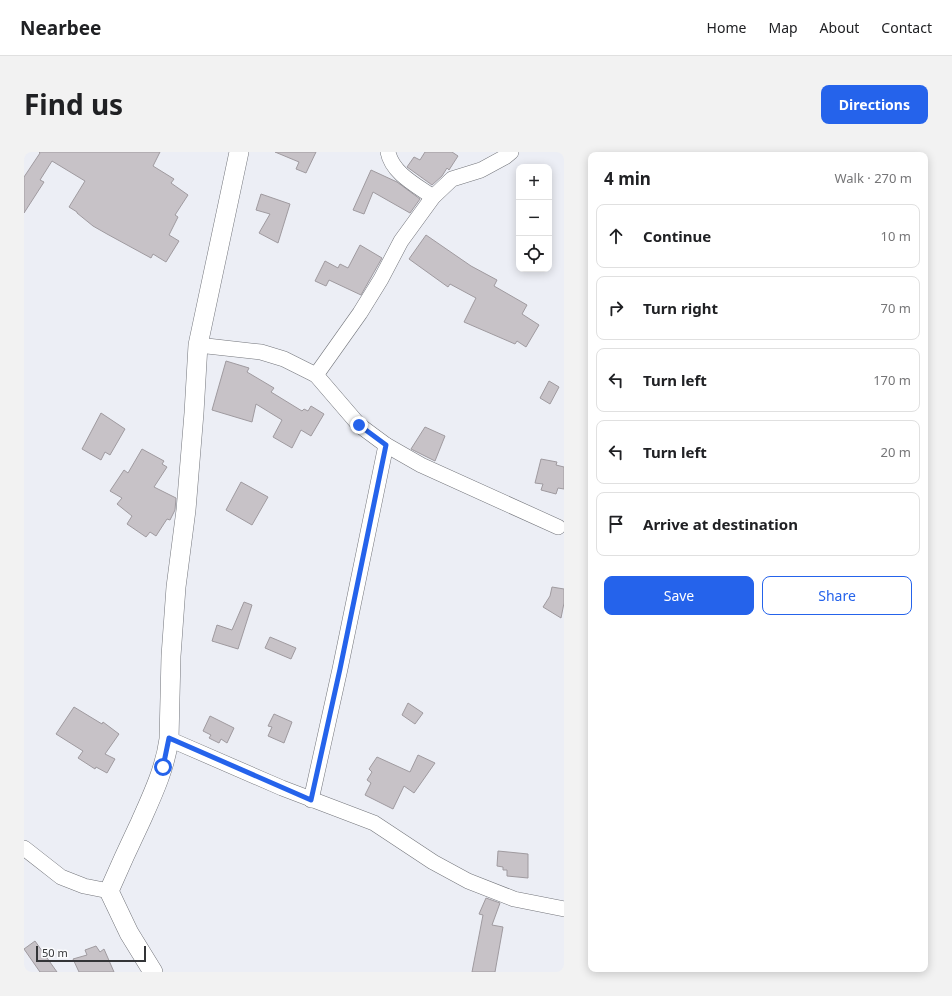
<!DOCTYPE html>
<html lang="en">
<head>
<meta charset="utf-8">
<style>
  body { margin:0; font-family:"Noto Sans",sans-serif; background:#f2f2f2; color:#202124 }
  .controls { position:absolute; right:12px; top:12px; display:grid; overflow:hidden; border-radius:8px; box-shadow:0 2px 10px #0003 }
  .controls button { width:36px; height:36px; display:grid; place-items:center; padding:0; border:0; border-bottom:1px solid #e0e0e0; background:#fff; color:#202124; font:20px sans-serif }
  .scale { position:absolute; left:12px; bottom:10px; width:110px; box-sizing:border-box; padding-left:4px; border:2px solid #343538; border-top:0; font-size:11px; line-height:14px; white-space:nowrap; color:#343538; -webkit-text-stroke:3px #fbfcfe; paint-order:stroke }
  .stop { position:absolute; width:12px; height:12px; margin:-9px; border:3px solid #2563eb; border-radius:50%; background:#fff }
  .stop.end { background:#2563eb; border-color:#fff; box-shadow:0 1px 4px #0008 }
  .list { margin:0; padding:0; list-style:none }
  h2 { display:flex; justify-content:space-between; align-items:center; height:52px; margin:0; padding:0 16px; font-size:17px }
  h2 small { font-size:13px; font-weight:400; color:#757577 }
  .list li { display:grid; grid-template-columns:26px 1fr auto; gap:12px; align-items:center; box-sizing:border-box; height:64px; margin:0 8px 8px; padding:0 8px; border:1px solid #e0e0e0; border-radius:8px }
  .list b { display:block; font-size:15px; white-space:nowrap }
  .list em { font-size:13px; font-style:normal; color:#757577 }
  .actions { display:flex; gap:8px; padding:12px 16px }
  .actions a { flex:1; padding:9px 0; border:1px solid #2563eb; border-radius:8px; text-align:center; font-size:14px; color:#2563eb }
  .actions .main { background:#2563eb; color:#fff }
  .icon { flex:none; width:22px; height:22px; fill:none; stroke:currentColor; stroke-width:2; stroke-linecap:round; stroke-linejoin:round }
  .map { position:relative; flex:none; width:540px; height:820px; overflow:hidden; border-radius:8px }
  header { display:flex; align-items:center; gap:24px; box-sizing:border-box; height:56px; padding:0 20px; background:#fff; border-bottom:1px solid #e0e0e0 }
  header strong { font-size:19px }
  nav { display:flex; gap:22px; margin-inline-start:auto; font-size:14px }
  .intro { display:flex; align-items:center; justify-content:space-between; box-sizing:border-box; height:96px; padding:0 24px }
  h1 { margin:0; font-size:28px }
  .button { padding:10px 18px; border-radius:8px; background:#2563eb; color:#fff; font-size:14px; font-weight:700 }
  main { display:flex; gap:24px; padding:0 24px }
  aside { flex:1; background:#fff; border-radius:8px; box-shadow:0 2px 10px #0003 }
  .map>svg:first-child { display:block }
  .building { fill:#c7c2c7; stroke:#9f9a9f }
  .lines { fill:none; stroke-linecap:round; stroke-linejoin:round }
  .minor-casing { stroke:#73757b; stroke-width:16 }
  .tertiary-casing { stroke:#73757b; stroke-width:20 }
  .minor { stroke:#fff; stroke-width:15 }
  .tertiary { stroke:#fff; stroke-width:19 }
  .route { stroke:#2563eb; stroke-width:5 }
</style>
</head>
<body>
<header>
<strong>Nearbee</strong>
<nav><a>Home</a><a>Map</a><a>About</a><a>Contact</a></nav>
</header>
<div class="intro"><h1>Find us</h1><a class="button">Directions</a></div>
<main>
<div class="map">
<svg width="540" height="820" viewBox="0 0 540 820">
  <rect width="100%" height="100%" fill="#eceef5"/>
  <g class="building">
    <path d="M 15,0 L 136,0 L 129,14 L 150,27 L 147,31 L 164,43 L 151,63 L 154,65 L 145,83 L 155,89 L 142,110 L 129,102 L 127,106 L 83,82 L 69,74 L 53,61 L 53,60 L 45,55 L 61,29 L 28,9 L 16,28 L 20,30 L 0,61 L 0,25 L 16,1 Z"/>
    <path d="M 251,0 L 292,0 L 282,21 L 272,17 L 275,10 Z"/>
    <path d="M 401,0 L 428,0 L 434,4 L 425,18 L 423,16 L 418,24 L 408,33 L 383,15 L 390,5 L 396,8 Z"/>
    <path d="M 347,18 L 373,30 L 396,47 L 386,61 L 349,40 L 340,62 L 329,58 Z"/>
    <path d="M 237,42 L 266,52 L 254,91 L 235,81 L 246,62 L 232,58 Z"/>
    <path d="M 402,83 L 447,114 L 473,128 L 470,134 L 503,153 L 498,162 L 515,173 L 502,195 L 493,189 L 491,192 L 440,170 L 452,146 L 426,132 L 424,135 L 385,107 Z"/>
    <path d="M 336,93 L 358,106 L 337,143 L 305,128 L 302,134 L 291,129 L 301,109 L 314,116 L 316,112 L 324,116 Z"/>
    <path d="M 202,209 L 225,216 L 223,220 L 250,236 L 247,240 L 278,259 L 280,257 L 284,259 L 287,254 L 300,262 L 287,284 L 277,278 L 268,296 L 249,285 L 258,268 L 232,252 L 228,270 L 188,258 Z"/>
    <path d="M 525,229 L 535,235 L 526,252 L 516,246 Z"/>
    <path d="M 77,261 L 101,277 L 86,303 L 81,300 L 77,308 L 58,297 Z"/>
    <path d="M 401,275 L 421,284 L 411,309 L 387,297 Z"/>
    <path d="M 118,297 L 140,309 L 138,312 L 143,315 L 130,335 L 152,346 L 151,358 L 146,368 L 143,367 L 132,384 L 126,380 L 122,385 L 103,372 L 108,364 L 93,352 L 98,346 L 86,339 L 100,318 L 104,321 Z"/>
    <path d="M 517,307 L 533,310 L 532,313 L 540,315 L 540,337 L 534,336 L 532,342 L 517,338 L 519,332 L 511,331 Z"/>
    <path d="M 217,330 L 244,345 L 228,373 L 202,358 Z"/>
    <path d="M 528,435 L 540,437 L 540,451 L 537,466 L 519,455 L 526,444 Z"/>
    <path d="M 220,450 L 228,453 L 214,497 L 188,489 L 193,473 L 208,478 Z"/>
    <path d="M 246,485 L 272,496 L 267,507 L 241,496 Z"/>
    <path d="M 384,551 L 399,561 L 391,572 L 378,563 Z"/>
    <path d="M 50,555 L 78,572 L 79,570 L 95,582 L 81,602 L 91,607 L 83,621 L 72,615 L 71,617 L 54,606 L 59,599 L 32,582 Z"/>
    <path d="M 250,562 L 268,570 L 260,591 L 244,584 L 248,575 L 244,574 Z"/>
    <path d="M 186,564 L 210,576 L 203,591 L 197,587 L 195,591 L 185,586 L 187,583 L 179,579 Z"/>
    <path d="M 394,603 L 411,611 L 390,641 L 380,634 L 369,657 L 341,643 L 347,631 L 343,628 L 348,620 L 345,617 L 353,605 L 386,620 Z"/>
    <path d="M 474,699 L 504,702 L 504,726 L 483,724 L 483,718 L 479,718 L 479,715 L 473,714 Z"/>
    <path d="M 462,746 L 476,751 L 468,773 L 479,775 L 471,820 L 448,820 L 459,763 L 455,762 Z"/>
    <path d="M 11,789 L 33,820 L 16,820 L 0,797 Z"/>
    <path d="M 72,794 L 76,800 L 80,797 L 90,820 L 55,820 L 49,807 L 63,803 L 61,798 Z"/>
  </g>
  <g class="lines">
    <g class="minor-casing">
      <g id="minor">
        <path d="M 364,0 C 368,21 392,33 409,45"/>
        <path d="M 174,193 L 237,200 L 260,207 L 292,223 L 336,161 L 357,127 L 377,89 L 409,45 L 428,27 L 457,18 L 481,5 L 487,0"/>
        <path d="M 292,223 L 335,273 L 362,293 L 397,313 L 534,375"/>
        <path d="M 145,587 L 258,636 L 350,671 L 409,710 L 444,729 L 490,747 L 540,757"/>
        <path d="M 287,648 L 316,517 L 362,293"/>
        <path d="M 0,696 L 37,725 L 60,734 L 85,739"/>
      </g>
    </g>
    <g class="tertiary-casing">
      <path id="tertiary" d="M 129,820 L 105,781 L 85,739 C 95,716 105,694 116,671 C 128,644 141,617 145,587 L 147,504 L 152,435 L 162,358 L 170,261 L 174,193 L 215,0"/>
    </g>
    <use href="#minor" class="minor"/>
    <use href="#tertiary" class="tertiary"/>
  </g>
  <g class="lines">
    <path class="route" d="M 139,615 L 145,586 L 287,648 L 316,517 L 362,293 L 335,273"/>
  </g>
</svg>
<div class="controls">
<button>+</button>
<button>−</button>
<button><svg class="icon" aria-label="locate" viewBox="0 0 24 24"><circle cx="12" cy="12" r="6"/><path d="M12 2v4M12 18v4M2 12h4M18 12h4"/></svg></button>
</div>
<div class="scale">50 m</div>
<div class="stop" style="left:139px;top:615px"></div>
<div class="stop end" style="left:335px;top:273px"></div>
</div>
<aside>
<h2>4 min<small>Walk · 270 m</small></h2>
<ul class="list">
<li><svg class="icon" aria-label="ahead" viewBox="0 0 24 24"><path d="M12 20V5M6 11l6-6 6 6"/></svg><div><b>Continue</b></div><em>10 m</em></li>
<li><svg class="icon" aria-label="right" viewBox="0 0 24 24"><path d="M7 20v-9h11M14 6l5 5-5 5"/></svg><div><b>Turn right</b></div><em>70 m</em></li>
<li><svg class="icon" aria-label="left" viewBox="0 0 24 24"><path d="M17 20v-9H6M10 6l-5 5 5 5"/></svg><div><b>Turn left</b></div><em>170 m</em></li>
<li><svg class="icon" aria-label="left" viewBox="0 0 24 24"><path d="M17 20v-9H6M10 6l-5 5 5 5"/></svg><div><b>Turn left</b></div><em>20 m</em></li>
<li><svg class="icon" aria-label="arrive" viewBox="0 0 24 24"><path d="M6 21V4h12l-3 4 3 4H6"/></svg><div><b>Arrive at destination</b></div></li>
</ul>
<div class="actions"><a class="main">Save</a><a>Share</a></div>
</aside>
</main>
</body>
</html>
